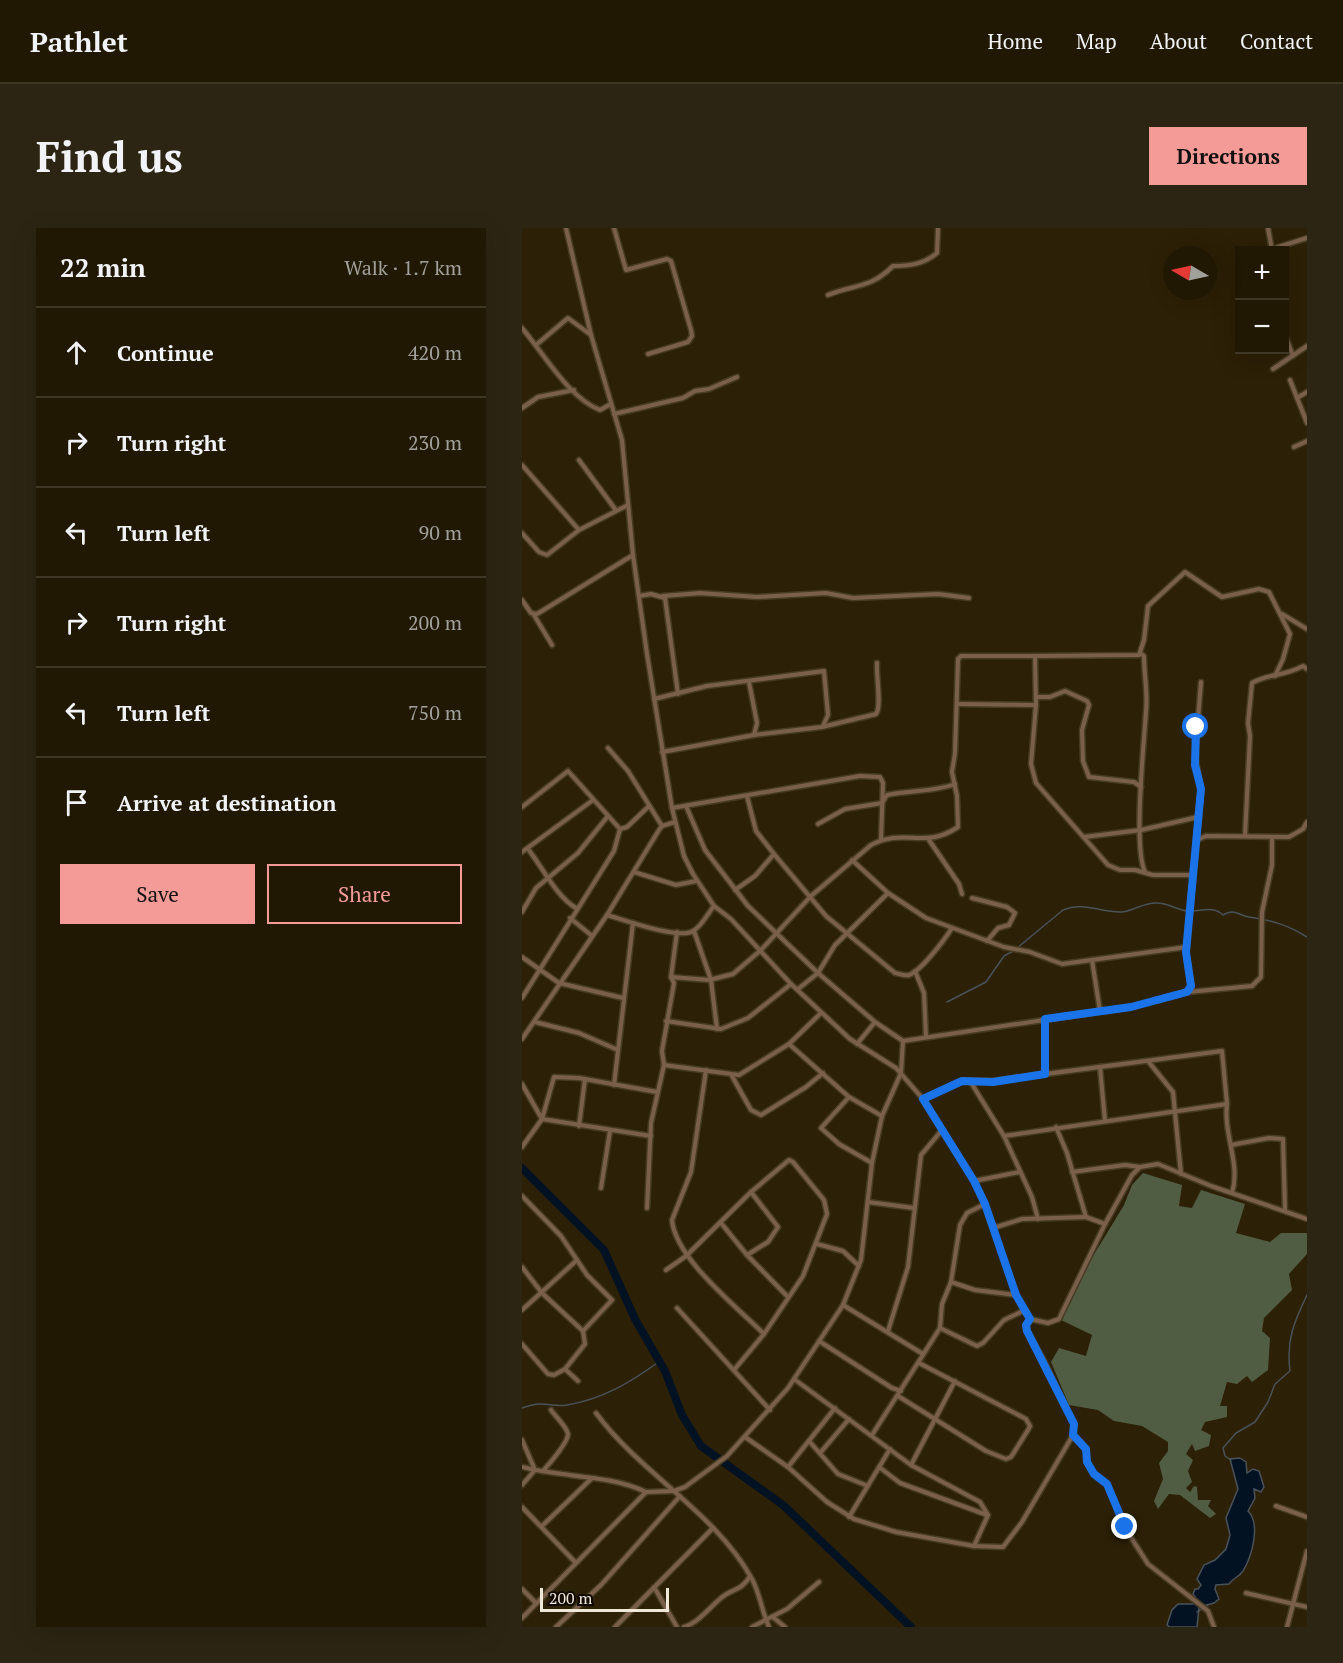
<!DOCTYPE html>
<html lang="en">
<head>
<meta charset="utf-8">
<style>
  body { margin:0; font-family:"PT Serif",serif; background:#2d2513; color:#f1f3f6 }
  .controls { position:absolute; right:18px; top:18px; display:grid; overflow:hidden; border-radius:0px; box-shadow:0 6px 24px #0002 }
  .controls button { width:54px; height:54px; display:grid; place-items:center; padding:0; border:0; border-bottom:2px solid #3e3726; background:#211804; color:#f1f3f6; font:30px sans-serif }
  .compass { position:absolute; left:641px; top:18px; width:54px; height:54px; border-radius:50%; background:#211804; box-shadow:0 6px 24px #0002; rotate:279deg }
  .scale { position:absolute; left:18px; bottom:15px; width:129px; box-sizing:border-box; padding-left:6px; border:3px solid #efe7d8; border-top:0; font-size:16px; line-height:21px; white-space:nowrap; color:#efe7d8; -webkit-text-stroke:4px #100a03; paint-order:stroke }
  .stop { position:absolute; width:18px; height:18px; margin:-14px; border:4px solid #1a73e8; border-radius:50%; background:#fff }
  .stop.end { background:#1a73e8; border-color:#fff; box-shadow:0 2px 6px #0008 }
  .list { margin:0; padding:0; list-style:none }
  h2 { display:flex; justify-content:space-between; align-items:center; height:78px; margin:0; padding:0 24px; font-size:26px }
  h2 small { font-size:20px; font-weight:400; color:#a2a09a }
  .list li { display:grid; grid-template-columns:39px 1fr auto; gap:18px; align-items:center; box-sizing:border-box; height:90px; padding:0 24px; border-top:2px solid #3e3726 }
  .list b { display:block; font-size:22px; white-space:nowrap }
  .list em { font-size:20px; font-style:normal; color:#a2a09a }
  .actions { display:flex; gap:12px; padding:18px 24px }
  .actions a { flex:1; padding:14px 0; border:2px solid #f59b97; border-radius:0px; text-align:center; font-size:21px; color:#f59b97 }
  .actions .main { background:#f59b97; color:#111 }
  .icon { flex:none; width:33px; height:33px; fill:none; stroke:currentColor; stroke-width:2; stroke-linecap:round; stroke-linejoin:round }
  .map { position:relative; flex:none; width:785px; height:1399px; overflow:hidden; border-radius:0px }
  header { display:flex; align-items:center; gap:36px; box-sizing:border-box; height:84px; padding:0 30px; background:#211804; border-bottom:2px solid #3e3726 }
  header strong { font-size:28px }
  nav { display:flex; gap:33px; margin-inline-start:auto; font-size:21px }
  .intro { display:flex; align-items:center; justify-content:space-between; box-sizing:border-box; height:144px; padding:0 36px }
  h1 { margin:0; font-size:42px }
  .button { padding:15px 27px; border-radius:0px; background:#f59b97; color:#111; font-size:21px; font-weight:700 }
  main { display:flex; gap:36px; padding:0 36px }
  aside { flex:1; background:#211804; border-radius:0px; box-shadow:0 6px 24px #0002 }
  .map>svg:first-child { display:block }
  .forest { fill:#515d43 }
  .water { fill:#031223; stroke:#4a5259; stroke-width:1.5 }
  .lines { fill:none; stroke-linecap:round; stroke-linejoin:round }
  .stream { stroke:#4a5259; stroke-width:1.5 }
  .river { stroke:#031223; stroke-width:8 }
  .street-casing { stroke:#473c23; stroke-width:7 }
  .street { stroke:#7a604b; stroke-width:4 }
  .route { stroke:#1a73e8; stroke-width:8 }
</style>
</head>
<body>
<header>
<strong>Pathlet</strong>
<nav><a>Home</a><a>Map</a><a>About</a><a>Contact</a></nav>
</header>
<div class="intro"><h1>Find us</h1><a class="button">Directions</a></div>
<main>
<aside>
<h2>22 min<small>Walk · 1.7 km</small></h2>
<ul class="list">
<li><svg class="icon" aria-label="ahead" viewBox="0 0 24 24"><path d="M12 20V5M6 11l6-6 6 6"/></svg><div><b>Continue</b></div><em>420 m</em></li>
<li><svg class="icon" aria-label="right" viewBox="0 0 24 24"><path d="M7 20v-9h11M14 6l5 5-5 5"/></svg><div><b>Turn right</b></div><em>230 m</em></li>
<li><svg class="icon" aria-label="left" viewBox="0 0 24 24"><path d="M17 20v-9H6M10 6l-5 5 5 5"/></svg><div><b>Turn left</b></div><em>90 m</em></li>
<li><svg class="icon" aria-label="right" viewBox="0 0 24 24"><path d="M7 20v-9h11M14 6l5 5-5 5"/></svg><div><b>Turn right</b></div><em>200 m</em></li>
<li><svg class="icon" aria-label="left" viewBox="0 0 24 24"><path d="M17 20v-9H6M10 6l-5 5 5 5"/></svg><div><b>Turn left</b></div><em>750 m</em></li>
<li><svg class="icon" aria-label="arrive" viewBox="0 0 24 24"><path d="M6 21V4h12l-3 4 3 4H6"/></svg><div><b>Arrive at destination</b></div></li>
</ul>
<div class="actions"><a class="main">Save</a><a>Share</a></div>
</aside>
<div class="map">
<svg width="785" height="1399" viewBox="0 0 785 1399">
  <rect width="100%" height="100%" fill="#2c2006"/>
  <path class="forest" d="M 621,945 L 660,957 L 657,978 L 670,980 L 679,962 L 723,976 L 714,1005 L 748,1014 L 759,1005 L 785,1005 L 785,1026 L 767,1046 L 770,1062 L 742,1090 L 740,1103 L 748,1110 L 746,1142 L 730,1154 L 725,1148 L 715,1156 L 705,1154 L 698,1178 L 705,1178 L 705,1189 L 683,1194 L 679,1202 L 689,1207 L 687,1218 L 673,1223 L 670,1216 L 664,1226 L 671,1232 L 666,1243 L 670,1254 L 664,1260 L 668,1264 L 672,1258 L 675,1259 L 676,1272 L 689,1272 L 686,1278 L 694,1286 L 688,1290 L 658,1267 L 647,1266 L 636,1281 L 632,1273 L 641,1251 L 637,1235 L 646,1223 L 646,1214 L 620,1198 L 592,1193 L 576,1182 L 547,1177 L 529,1134 L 537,1120 L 564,1128 L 570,1107 L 539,1092 L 565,1038 L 602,977 L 610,957 Z"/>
  <path class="water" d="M 718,1230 L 724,1234 L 725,1245 L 731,1241 L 737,1243 L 742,1259 L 739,1264 L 732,1261 L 733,1270 L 726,1283 C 739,1296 730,1328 721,1343 C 717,1349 711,1350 707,1356 L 694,1357 L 693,1361 L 697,1371 L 692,1375 L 677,1379 L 675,1399 L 648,1399 L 645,1397 L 650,1382 L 656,1376 L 671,1376 L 675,1372 L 671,1366 L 673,1361 L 676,1361 L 679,1357 L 675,1351 L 682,1337 L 693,1332 L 704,1321 L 708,1307 L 704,1290 L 716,1261 L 708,1231 Z"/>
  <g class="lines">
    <g class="stream">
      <path d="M 495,720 L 541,682 C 562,673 579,685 600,684 C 612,683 622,674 635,675 C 647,675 654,682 666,683 C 678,684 691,677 701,687 C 713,680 715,687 727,689 C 749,692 766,697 785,709"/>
      <path d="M 425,774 L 464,754 L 482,728 L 491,723"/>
      <path d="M 0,1180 C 24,1171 27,1180 45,1177 C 81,1171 109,1154 138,1133"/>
      <path d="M 709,1232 L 703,1228 L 701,1220 L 714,1205 L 733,1194 L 746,1174 L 753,1156 L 768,1143 C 764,1112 772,1094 785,1067"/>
      <path d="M 675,1384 L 686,1377"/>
    </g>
    <path class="river" d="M 0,940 L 82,1022 L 113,1091 L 143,1143 L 160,1187 L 179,1218 L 261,1277 L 389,1399"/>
    <g class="street-casing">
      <g id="street">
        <path d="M 44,0 L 69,107 L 100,212 L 111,327 L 125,426 L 150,580 L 162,628 L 171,646 L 192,678 L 209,691 L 269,756 L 328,811 L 374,840 L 401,871 L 452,953 L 463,976 L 494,1067 L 508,1091 L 526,1095 L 537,1091 L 583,996 L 610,947 L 618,939 L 636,936 L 689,958 L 785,991"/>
        <path d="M 92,0 L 104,42 L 145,31 L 149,33 L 169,102 L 170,108 L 166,114 L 126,126"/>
        <path d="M 746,0 L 750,22"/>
        <path d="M 750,21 L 785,10"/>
        <path d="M 306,67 C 333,56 348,61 371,38 C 388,38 402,36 415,25 L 416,0"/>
        <path d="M 0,100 C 22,126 47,170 78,182 L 89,176"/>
        <path d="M 762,104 L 771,128"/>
        <path d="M 14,117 L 46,90 L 69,107"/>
        <path d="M 751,141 L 785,118"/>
        <path d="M 768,152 L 785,195"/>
        <path d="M 775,170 L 785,164"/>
        <path d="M 0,180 L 16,169 L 52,162"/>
        <path d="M 92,186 L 161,170 L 173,163 L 187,161 L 215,149"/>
        <path d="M 772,219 L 785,213"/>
        <path d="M 57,232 L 93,281"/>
        <path d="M 0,237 L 57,302"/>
        <path d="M 0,305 L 17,324 L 25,327 L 57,302 L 106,277"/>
        <path d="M 117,368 L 129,366 L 143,370 L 156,466"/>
        <path d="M 141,368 L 178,365 L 235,369 L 304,365 L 331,370 L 416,366 L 447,370"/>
        <path d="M 0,372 L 9,385 L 15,386 L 111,327"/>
        <path d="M 760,386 L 785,401"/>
        <path d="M 12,387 L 30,417"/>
        <path d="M 618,425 L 622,428 C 622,446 626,466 624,483 C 622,516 611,619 623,644"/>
        <path d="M 513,428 L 617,427 L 622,412 L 626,378 L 663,344 L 700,369 L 737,361 L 747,364 L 768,406 L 761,431 L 753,448"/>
        <path d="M 227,454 L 235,495 L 232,507"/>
        <path d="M 514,469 L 528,469 L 543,463 L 565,473 L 567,477 L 560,502 L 561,533 L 567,549 L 612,554 L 619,559"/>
        <path d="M 132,471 L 185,458 L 302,443 L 306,487 L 301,498"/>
        <path d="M 435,476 L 514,477"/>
        <path d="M 86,520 L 106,543 L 140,598"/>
        <path d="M 140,524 L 232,507 L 300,499 L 354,486 C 360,478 354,449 355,435"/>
        <path d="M 225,568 L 234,603 L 252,626 L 304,688 L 373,745 C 378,746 383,748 387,747 C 399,743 423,711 430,700"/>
        <path d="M 164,578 L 183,622 L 226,678 L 296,745 L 353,794 L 381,813 L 609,779 L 665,764 L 669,757 L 664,724 L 679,561 L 673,528 L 679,454"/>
        <path d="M 0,579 L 46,543 L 98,601 L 105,599 L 127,578"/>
        <path d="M 150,580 L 338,548 L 358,549 L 361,555 L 359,612"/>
        <path d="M 296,596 L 323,581 L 360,575 L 365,567 C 388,562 412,564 433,556"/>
        <path d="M 723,608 L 728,508 L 726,495 L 730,455 C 747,445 761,449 781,438 L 785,441"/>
        <path d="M 562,609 L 619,602 L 676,589"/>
        <path d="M 407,612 L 437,656 L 440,666"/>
        <path d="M 675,612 L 684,608 L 767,609 L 781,601 L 785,594"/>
        <path d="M 6,621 C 21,640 34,668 54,680"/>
        <path d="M 0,624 L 71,572"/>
        <path d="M 330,632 L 366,665 L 404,690 L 482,719 L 508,724 L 540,736 L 665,719"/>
        <path d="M 112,644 L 154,657 L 174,653"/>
        <path d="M 213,662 L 233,648 L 252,626"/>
        <path d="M 450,670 L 485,679 L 493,685 L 487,697 L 476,700 L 465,713"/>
        <path d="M 0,684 L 14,660 L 56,625 L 86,588"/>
        <path d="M 85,687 C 102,692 157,712 171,703 C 180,698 186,685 192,678"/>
        <path d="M 48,690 L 69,707"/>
        <path d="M 172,703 L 189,752 L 195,801"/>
        <path d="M 0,729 L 37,755 L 101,770"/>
        <path d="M 570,732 L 578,783"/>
        <path d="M 393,743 L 402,765 L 404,809"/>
        <path d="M 149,749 L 187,752 L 211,746 L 239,722 L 289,668 L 349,617 C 383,599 402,622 436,599 L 435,568 L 430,544 L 433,525 L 436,431 L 439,428 L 513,428 L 514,477 L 509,536 L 514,555 L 586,637 L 598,642 L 613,642 L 631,647 L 671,647"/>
        <path d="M 276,761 L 296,745 L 313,717 L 366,665"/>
        <path d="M 666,764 L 730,758 L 739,749 L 740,684 L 750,637 L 750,609"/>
        <path d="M 0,770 L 92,623 L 98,601"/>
        <path d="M 523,791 L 523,846"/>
        <path d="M 144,793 L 199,801 L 226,790 L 269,756"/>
        <path d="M 13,794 L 57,805 L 96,822"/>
        <path d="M 0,811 L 85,687 L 137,602 L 140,598 L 153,594"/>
        <path d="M 267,816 L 327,869 L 360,888"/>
        <path d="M 335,816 L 353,794"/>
        <path d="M 626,833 L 651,864 L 659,946"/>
        <path d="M 142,837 L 217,847 L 267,816 L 299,785"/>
        <path d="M 578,839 L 583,893"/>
        <path d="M 184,842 L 169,944 L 150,992 C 153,1030 215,1079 242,1106"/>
        <path d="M 210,848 L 229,882 L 239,887 L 284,859 L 301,845"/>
        <path d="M 448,853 L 482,908 L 510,969 L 516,991"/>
        <path d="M 0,856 L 20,891 L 129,908"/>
        <path d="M 92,857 L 111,695"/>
        <path d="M 327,869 L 299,900 L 317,916 L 350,935"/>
        <path d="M 401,871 L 440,853 L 470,853 L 700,823 L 705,876"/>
        <path d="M 57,898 L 63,851"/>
        <path d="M 534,899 L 545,925 L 564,989 L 583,996"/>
        <path d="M 482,908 L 705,876 C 701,905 719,937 710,965"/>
        <path d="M 709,917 L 747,910 L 761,911 L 763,982"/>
        <path d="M 0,919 L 20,891 L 32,849 L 57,850 L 135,864"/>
        <path d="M 550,944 L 603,937 L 618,939"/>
        <path d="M 452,953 L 497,944"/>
        <path d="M 79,960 L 88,903"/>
        <path d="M 0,968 L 39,1008 L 65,1047 L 90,1072 L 61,1103"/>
        <path d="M 346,974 L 392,980"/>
        <path d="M 125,980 L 129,895 L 142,837 L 140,823 L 152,755 L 149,749 L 155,704"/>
        <path d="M 199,995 L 225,1027 L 266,1069"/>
        <path d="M 471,1000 L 500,991 L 564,989"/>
        <path d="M 295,1016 L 321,1023 L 337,1038"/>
        <path d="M 225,1027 L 246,1014 L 256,999 L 229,964"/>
        <path d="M 0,1039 L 20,1065 L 61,1103 L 63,1116 L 43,1141"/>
        <path d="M 144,1042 L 164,1028 L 229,964 L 267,932 L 271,934 L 302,972 L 305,986 L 281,1048 L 242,1106 L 212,1142"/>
        <path d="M 429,1054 L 453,1062 L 494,1067"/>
        <path d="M 321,1077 L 401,1126"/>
        <path d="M 155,1080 L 248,1182"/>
        <path d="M 0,1082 L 55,1032"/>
        <path d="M 418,1100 L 455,1118 L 461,1115 L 482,1092 L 501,1083"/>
        <path d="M 366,1103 L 386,1039 L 399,927 L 420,902"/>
        <path d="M 297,1113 L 370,1160 L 379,1163"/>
        <path d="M 0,1116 L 26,1146 L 32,1147 L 43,1141 L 56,1153"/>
        <path d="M 272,1151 L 389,1237 L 458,1274 L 466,1287 L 452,1318"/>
        <path d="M 376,1168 L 464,1223 L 484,1231 L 489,1229 L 506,1202 L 508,1198 L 504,1191 L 397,1135"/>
        <path d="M 74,1185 C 119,1246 193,1284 230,1351 C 238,1366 240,1384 247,1399"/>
        <path d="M 350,1207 L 418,1100 L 420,1076 L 429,1054 L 438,997 L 445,985 L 463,976"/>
        <path d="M 551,1207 L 564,1221 L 565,1234 L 572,1246 L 585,1256 L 603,1300 L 626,1336 L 686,1383 L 692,1399"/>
        <path d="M 223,1209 L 266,1239 L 305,1274 L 332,1291 L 374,1304 L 452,1318 L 481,1319 L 500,1294 L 551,1207 L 552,1196 L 523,1135 L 505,1103 L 504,1097 L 508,1091"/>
        <path d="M 0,1212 L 13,1242 L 0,1257"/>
        <path d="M 287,1213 L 316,1246 L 346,1258"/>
        <path d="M 298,1225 L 327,1191"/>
        <path d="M 389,1237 L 433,1153"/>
        <path d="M 0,1239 C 41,1250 86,1246 124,1264"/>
        <path d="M 266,1239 L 313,1180"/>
        <path d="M 357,1239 L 378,1255 L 465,1287"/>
        <path d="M 21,1243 C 27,1236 46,1215 46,1206 C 45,1199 33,1188 29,1182"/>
        <path d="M 754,1278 L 785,1289"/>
        <path d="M 0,1279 L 53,1334"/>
        <path d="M 327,1289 L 368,1221"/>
        <path d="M 20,1298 L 69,1251"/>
        <path d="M 132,1359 L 155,1399"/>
        <path d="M 0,1361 L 13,1374"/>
        <path d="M 724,1365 L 785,1379"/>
        <path d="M 0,1390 L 124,1264 L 152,1263 L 163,1259 L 205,1228 L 266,1160 L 321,1077 L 339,1032 L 350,935 L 360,888 L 379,845 L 381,813"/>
        <path d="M 252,1390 L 263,1399"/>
        <path d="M 34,1399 L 79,1357 L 158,1268"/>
        <path d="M 93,1399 L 191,1300"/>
        <path d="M 162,1399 C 176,1395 188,1379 199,1370 C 210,1360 219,1364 228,1348"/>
        <path d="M 230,1399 L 265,1381 L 297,1354"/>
        <path d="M 765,1399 L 785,1323"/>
      </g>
    </g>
    <use href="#street" class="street"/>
  </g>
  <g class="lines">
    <path class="route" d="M 603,1299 L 585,1256 L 572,1246 L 565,1234 L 564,1221 L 551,1207 L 552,1196 L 505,1103 L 504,1097 L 508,1091 L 494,1067 L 463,976 L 452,953 L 401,871 L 440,853 L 471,854 L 523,846 L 523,791 L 609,779 L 665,764 L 669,758 L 664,724 L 679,561 L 673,537 L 674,499"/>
  </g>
</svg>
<div class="controls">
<button>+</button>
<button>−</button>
</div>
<svg class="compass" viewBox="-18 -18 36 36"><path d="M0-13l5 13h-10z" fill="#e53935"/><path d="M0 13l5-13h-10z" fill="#a2a09a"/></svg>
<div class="scale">200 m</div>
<div class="stop" style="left:674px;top:499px"></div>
<div class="stop end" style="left:603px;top:1299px"></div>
</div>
</main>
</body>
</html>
